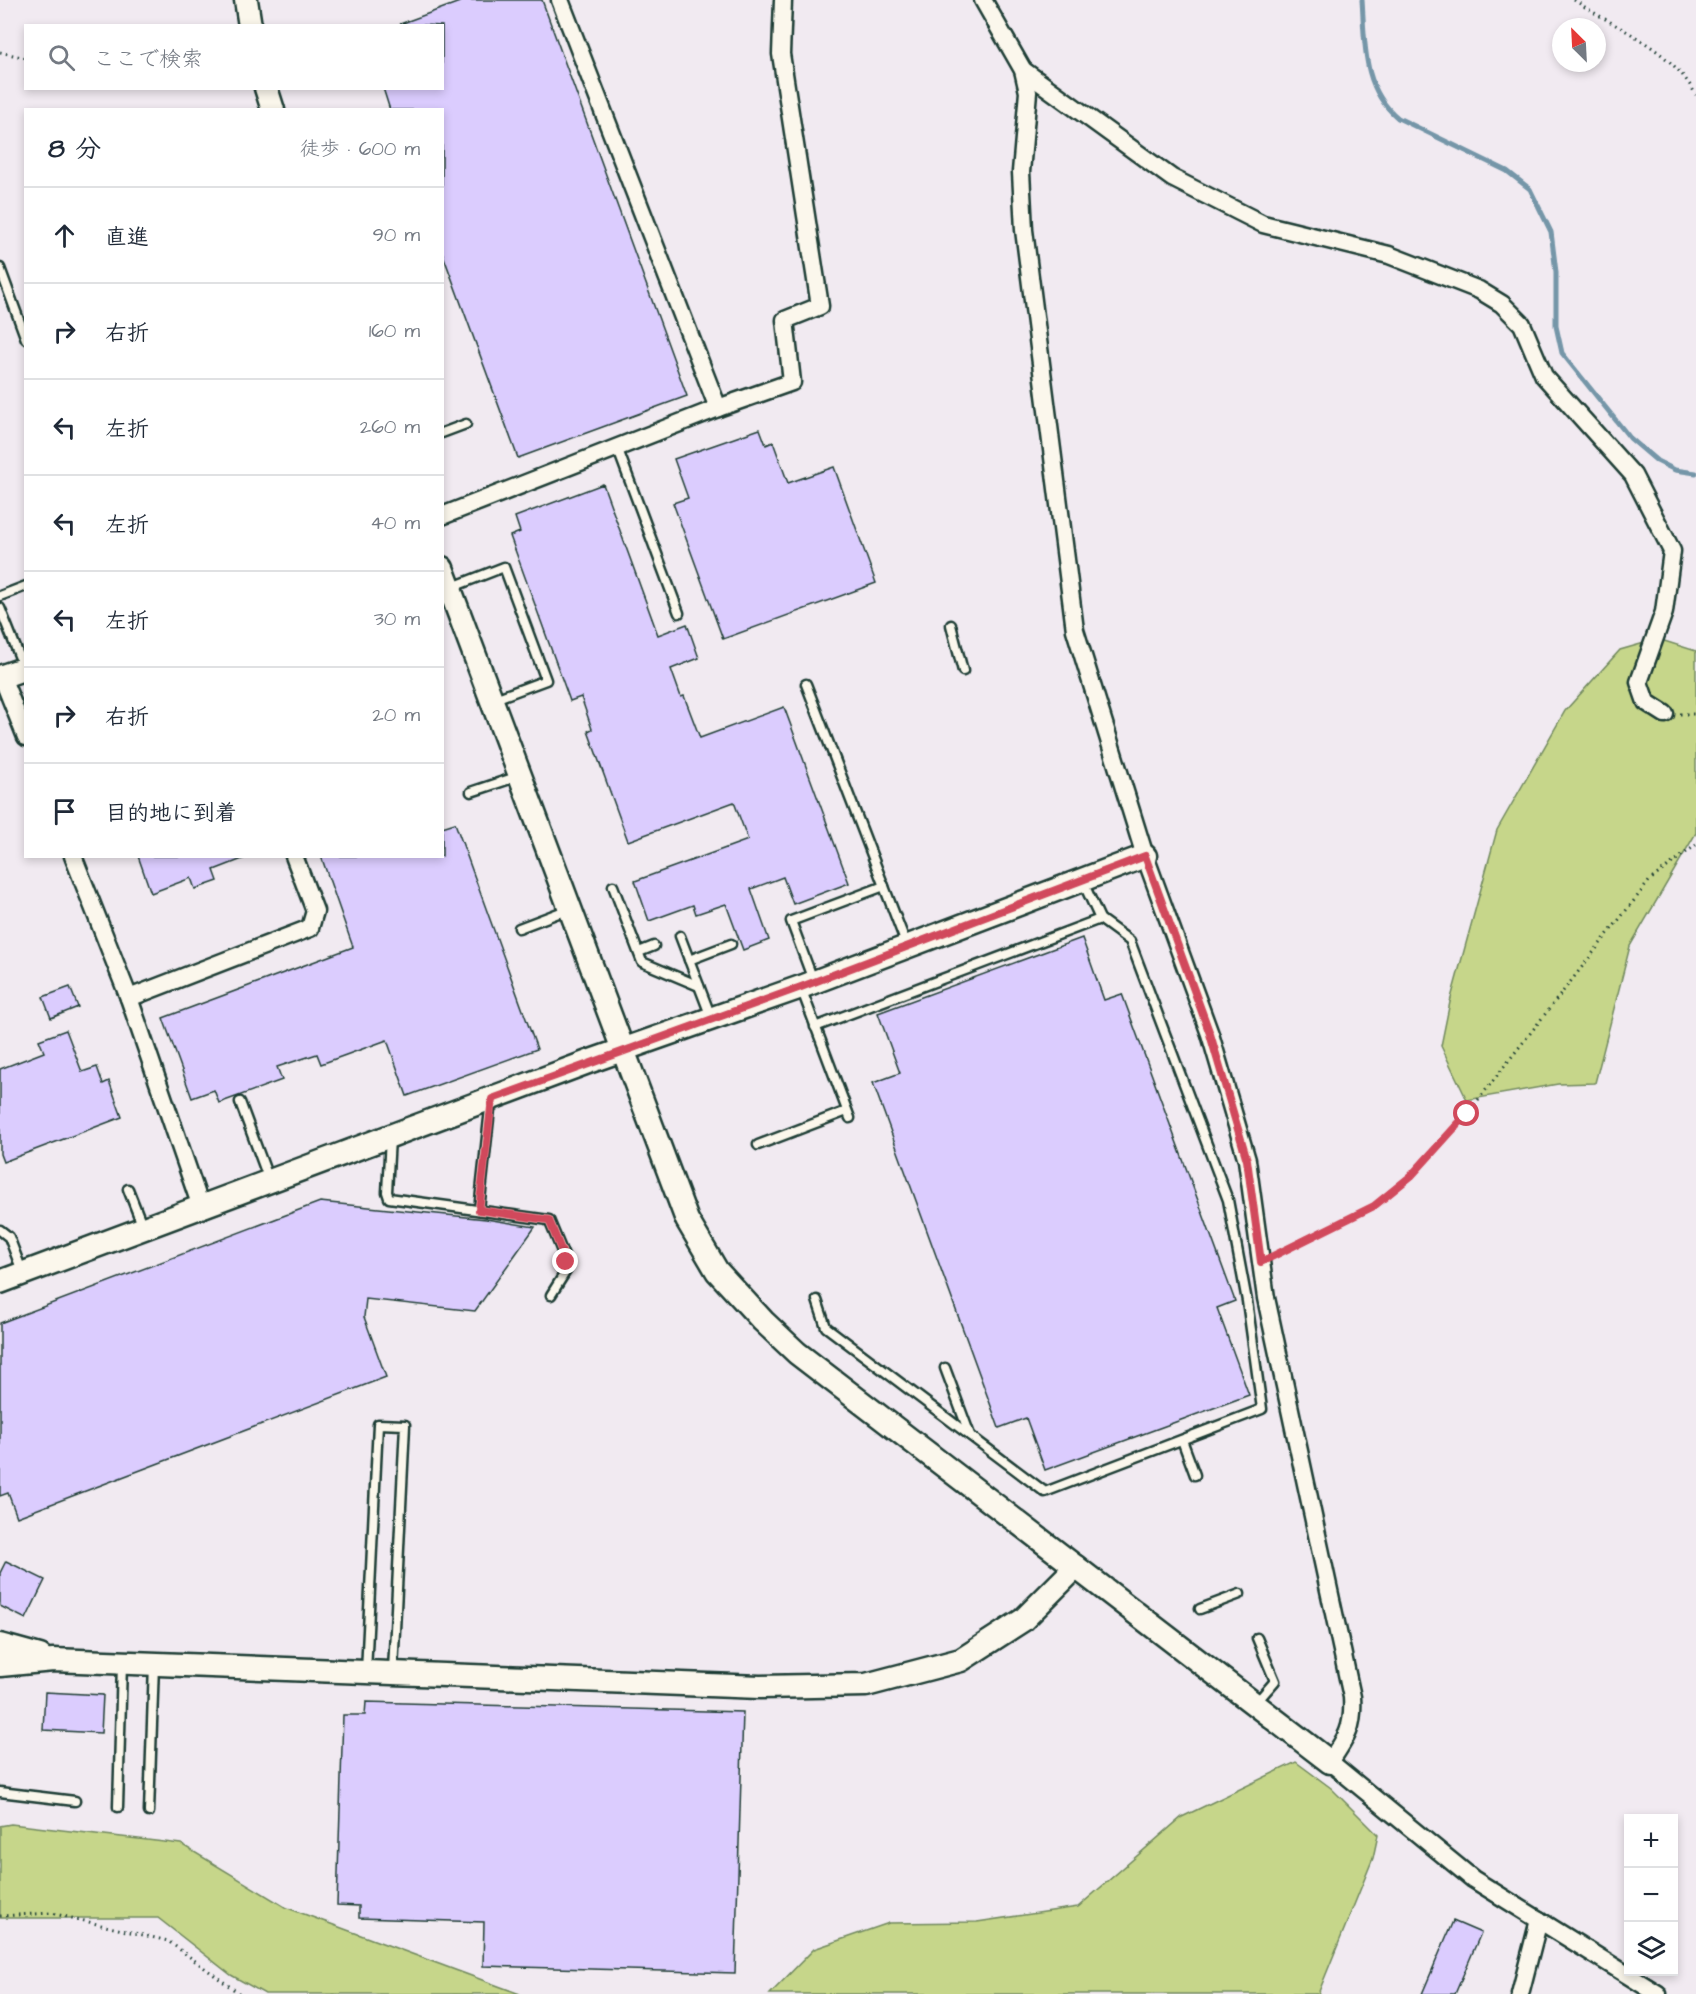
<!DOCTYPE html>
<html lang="ja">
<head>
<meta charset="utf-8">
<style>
  body { margin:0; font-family:"Architects Daughter","Klee One",sans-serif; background:#f2f2f3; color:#1f2937 }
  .controls { position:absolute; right:18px; bottom:18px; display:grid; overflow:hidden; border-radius:0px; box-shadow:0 3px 9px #0003 }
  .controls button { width:54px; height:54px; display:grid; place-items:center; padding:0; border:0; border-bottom:2px solid #e0e1e3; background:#fff; color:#1f2937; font:30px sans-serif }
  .compass { position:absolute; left:1552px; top:18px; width:54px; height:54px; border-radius:50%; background:#fff; box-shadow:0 3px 9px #0003; rotate:336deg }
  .stop { position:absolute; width:18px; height:18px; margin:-14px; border:4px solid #d1495b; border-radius:50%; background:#fff }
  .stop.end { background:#d1495b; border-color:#fff; box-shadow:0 2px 6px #0008 }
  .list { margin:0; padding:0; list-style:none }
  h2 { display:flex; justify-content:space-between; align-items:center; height:78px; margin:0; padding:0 24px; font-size:26px }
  h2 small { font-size:20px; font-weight:400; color:#747a83 }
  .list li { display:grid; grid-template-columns:39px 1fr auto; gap:18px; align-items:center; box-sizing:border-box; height:96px; padding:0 24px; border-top:2px solid #e0e1e3 }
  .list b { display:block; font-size:22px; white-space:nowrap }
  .list em { font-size:20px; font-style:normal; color:#747a83 }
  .icon { flex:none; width:33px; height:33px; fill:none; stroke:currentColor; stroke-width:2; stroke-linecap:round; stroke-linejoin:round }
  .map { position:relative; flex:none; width:1696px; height:1994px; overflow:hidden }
  .search { position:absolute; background:#fff; box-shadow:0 3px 9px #0003; left:24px; top:24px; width:420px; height:66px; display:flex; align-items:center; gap:15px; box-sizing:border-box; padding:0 21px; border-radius:0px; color:#747a83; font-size:22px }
  .panel { position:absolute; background:#fff; box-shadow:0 3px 9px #0003; left:24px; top:108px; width:420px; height:750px; border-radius:0px }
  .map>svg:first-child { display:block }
  .green { fill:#c6d68a; stroke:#728a5f; stroke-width:1.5 }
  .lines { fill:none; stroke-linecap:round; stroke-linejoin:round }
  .stream { stroke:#7496a8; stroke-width:5 }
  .building { fill:#dbccfe; stroke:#1f3d34; stroke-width:1.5 }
  .lane-casing { stroke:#1f3d34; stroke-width:13 }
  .street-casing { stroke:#1f3d34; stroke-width:21 }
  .secondary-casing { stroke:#1f3d34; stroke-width:27 }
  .path { stroke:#1f3d34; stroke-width:3; stroke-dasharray:1.5 4.5; stroke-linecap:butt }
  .lane { stroke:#fbf7ec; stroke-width:8 }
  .street { stroke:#fbf7ec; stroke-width:16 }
  .secondary { stroke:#fbf7ec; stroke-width:22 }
  .route { stroke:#d1495b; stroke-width:8 }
</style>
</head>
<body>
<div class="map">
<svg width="1696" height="1994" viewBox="0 0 1696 1994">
  <rect width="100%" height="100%" fill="#f1eaf1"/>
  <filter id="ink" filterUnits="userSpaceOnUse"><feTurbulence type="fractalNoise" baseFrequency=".0167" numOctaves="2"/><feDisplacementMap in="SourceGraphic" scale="12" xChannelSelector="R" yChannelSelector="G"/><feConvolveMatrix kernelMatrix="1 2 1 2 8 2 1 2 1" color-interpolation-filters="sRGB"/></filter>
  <g filter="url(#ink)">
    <g class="green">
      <path d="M 1658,639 L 1696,651 L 1696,833 L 1630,946 L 1595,1083 L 1558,1084 L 1467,1100 L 1441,1046 L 1450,1002 L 1497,830 L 1565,711 L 1620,650 Z"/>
      <path d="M 1296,1762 L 1331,1788 L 1378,1835 L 1373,1858 L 1318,1994 L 770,1994 L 814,1949 L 889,1923 L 977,1922 L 1078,1907 L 1182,1817 Z"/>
      <path d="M 11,1824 L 181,1844 L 285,1907 L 520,1994 L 265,1994 L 231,1975 L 158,1918 L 0,1918 L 0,1826 Z"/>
    </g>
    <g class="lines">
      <path class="stream" d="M 1362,0 C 1365,43 1362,88 1398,118 L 1507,171 L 1530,189 L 1551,232 L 1556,272 L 1556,326 L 1562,353 L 1630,438 L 1657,461 L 1675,470 L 1696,473"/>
    </g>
    <g class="building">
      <path d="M 465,0 L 542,0 L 687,396 L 518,458 L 442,252 L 442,110 L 390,110 L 383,88 L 442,88 L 442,26 L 400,24 Z"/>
      <path d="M 760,429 L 766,445 L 773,442 L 788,483 L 834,467 L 876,583 L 723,639 L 673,503 L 688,498 L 674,459 Z"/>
      <path d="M 603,484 L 658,635 L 687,624 L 699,658 L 671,669 L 681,697 L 684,696 L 700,738 L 784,707 L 849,883 L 793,904 L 783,877 L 751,889 L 769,940 L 743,950 L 726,904 L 696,914 L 693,905 L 649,921 L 635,881 L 748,840 L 734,802 L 628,841 L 588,731 L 592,729 L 581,697 L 570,701 L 510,536 L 520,532 L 515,517 Z"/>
      <path d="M 455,823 L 537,1049 L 407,1096 L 387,1040 L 321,1064 L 317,1054 L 277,1067 L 282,1080 L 219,1103 L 214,1090 L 192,1098 L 163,1018 L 353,947 L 321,856 L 442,856 L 442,827 Z"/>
      <path d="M 138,856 L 245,856 L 245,858 L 214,870 L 218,881 L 195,889 L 191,878 L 151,893 Z"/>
      <path d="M 1082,938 L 1104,1000 L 1122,994 L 1235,1301 L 1217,1308 L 1249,1395 L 1045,1470 L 1026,1418 L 999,1428 L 873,1083 L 900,1073 L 878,1013 Z"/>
      <path d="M 70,987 L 78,1007 L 51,1018 L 43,997 Z"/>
      <path d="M 66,1030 L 82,1072 L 97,1067 L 103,1084 L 109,1081 L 122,1117 L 3,1162 L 0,1154 L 0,1069 L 44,1052 L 39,1040 Z"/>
      <path d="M 320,1202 L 486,1219 L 535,1227 L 475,1311 L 366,1299 L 364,1317 L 386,1377 L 17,1517 L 8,1493 L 0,1496 L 0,1323 Z"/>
      <path d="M 6,1561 L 45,1580 L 26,1619 L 0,1606 L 0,1573 Z"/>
      <path d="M 45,1692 L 103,1695 L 101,1733 L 43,1730 Z"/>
      <path d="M 366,1702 L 743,1712 L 735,1973 L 483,1966 L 484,1922 L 359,1918 L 359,1906 L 337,1905 L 343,1715 L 365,1715 Z"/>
      <path d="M 1453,1921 L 1481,1933 L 1455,1994 L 1422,1994 Z"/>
    </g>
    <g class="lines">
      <g class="lane-casing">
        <g id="lane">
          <path d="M 0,268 L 26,339"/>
          <path d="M 442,433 L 466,424"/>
          <path d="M 617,447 L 679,613"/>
          <path d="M 450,588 L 504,567 L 546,680 L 492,700"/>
          <path d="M 0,596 L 26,586"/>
          <path d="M 0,608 L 24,668"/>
          <path d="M 951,625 L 963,671"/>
          <path d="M 806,684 L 907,946"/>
          <path d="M 471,792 L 519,776"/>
          <path d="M 613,886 L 642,962 L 699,986"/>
          <path d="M 519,928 L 569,909"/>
          <path d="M 680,936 L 711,1017"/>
          <path d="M 639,952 L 654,946"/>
          <path d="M 689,960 L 731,944"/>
          <path d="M 813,980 L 791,921 L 884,886"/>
          <path d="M 801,988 L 850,1118"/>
          <path d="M 815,1027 L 1100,919"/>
          <path d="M 240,1102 L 269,1180"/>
          <path d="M 390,1138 L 387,1192 L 389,1198 L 549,1220 L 566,1261 L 566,1271 L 551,1295"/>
          <path d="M 758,1145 L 847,1111"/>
          <path d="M 128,1189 L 143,1227"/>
          <path d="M 479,1210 L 491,1100"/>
          <path d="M 0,1230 L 9,1237 L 22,1271"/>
          <path d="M 817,1300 L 826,1327 L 1045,1492 L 1262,1409 L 1247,1301 L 1228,1200 L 1130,941 L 1100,919 L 1082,880"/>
          <path d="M 945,1368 L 970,1435"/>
          <path d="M 1182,1440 L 1195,1475"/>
          <path d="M 1200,1609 L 1240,1594"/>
          <path d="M 366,1672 L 378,1424 L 405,1425 L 393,1671"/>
          <path d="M 1255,1704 L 1275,1681 L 1257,1638"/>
          <path d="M 0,1792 L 75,1801"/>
          <path d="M 118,1807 L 122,1663"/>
          <path d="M 149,1812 L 154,1664"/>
        </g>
      </g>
      <g class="street-casing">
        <g id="street">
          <path d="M 560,0 L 718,408 L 792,382 L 785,320 L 820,306 L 781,54 L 783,0"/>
          <path d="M 983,0 L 1023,70 L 1028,92 L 1021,172 L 1024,230 L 1075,630 L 1145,856 L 1210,1034 L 1247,1160 L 1266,1298 L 1352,1697 C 1354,1727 1347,1737 1330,1762 L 1473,1879 L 1658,1994"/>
          <path d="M 1023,70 L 1172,178 L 1263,224 L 1389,255 L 1479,290 L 1502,304 L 1522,324 L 1544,376 L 1633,475 L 1672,551 L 1664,612 L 1639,682 L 1646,702 L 1665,714"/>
          <path d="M 442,516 L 718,408"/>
          <path d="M 2,677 L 26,737"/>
          <path d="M 73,856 L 129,998 L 201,1207"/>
          <path d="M 129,998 L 310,928 L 315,911 L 294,856"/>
          <path d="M 1520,1994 L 1539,1920"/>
        </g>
      </g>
      <g class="secondary-casing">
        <g id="secondary">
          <path d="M 246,0 L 250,26"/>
          <path d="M 266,88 L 273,110"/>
          <path d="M 442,568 L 687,1220 L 717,1271 L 763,1321 L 797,1353 L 1330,1762"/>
          <path d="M 0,677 L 26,668"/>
          <path d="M 0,1282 L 588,1062 L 801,987 L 1145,856"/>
          <path d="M 0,1645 L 40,1656"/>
          <path d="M 0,1665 L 53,1660 L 760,1687 L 866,1685 L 961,1660 L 1023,1620 L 1076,1567"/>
        </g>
      </g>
      <g class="path">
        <path d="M 1574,0 C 1617,29 1670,47 1696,95"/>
        <path d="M 0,52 L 26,58"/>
        <path d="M 1680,714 L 1696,714"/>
        <path d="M 1276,1254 L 1373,1206 L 1411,1176 L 1467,1114 L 1650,880 L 1696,845"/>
        <path d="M 0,1916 L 51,1913 L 168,1941 L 240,1994"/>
      </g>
      <use href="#lane" class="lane"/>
      <use href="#street" class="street"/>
      <use href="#secondary" class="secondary"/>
    </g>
  </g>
  <g class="lines" filter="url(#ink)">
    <path class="route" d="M 566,1262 L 549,1220 L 479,1210 L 492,1099 L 801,987 L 1145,856 L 1210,1034 L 1247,1160 L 1261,1262 L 1374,1206 L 1411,1176 L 1467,1114"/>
  </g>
</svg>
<div class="controls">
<button>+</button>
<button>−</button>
<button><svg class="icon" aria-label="layers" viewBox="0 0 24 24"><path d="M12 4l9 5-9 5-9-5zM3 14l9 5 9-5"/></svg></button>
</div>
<svg class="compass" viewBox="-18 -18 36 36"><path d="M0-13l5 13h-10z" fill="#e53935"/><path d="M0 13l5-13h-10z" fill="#747a83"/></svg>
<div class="stop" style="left:1467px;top:1114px"></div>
<div class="stop end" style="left:566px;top:1262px"></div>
<div class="search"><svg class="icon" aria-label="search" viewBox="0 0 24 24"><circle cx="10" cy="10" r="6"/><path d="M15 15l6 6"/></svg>ここで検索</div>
<section class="panel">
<h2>8 分<small>徒歩 · 600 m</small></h2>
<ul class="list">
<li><svg class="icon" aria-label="ahead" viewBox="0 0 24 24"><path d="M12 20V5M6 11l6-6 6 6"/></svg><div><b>直進</b></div><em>90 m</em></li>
<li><svg class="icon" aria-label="right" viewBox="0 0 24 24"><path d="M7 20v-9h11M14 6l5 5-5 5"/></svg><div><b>右折</b></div><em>160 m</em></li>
<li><svg class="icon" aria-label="left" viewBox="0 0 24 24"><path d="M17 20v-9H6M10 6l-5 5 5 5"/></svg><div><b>左折</b></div><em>260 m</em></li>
<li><svg class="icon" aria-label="left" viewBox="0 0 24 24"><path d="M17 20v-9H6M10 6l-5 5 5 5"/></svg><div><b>左折</b></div><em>40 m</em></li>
<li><svg class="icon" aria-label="left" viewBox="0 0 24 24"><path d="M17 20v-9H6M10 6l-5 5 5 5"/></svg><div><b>左折</b></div><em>30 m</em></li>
<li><svg class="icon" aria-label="right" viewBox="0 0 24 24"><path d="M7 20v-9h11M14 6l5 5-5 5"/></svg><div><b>右折</b></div><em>20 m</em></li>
<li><svg class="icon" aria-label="arrive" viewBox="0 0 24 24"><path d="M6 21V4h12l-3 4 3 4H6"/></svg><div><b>目的地に到着</b></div></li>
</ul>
</section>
</div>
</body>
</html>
